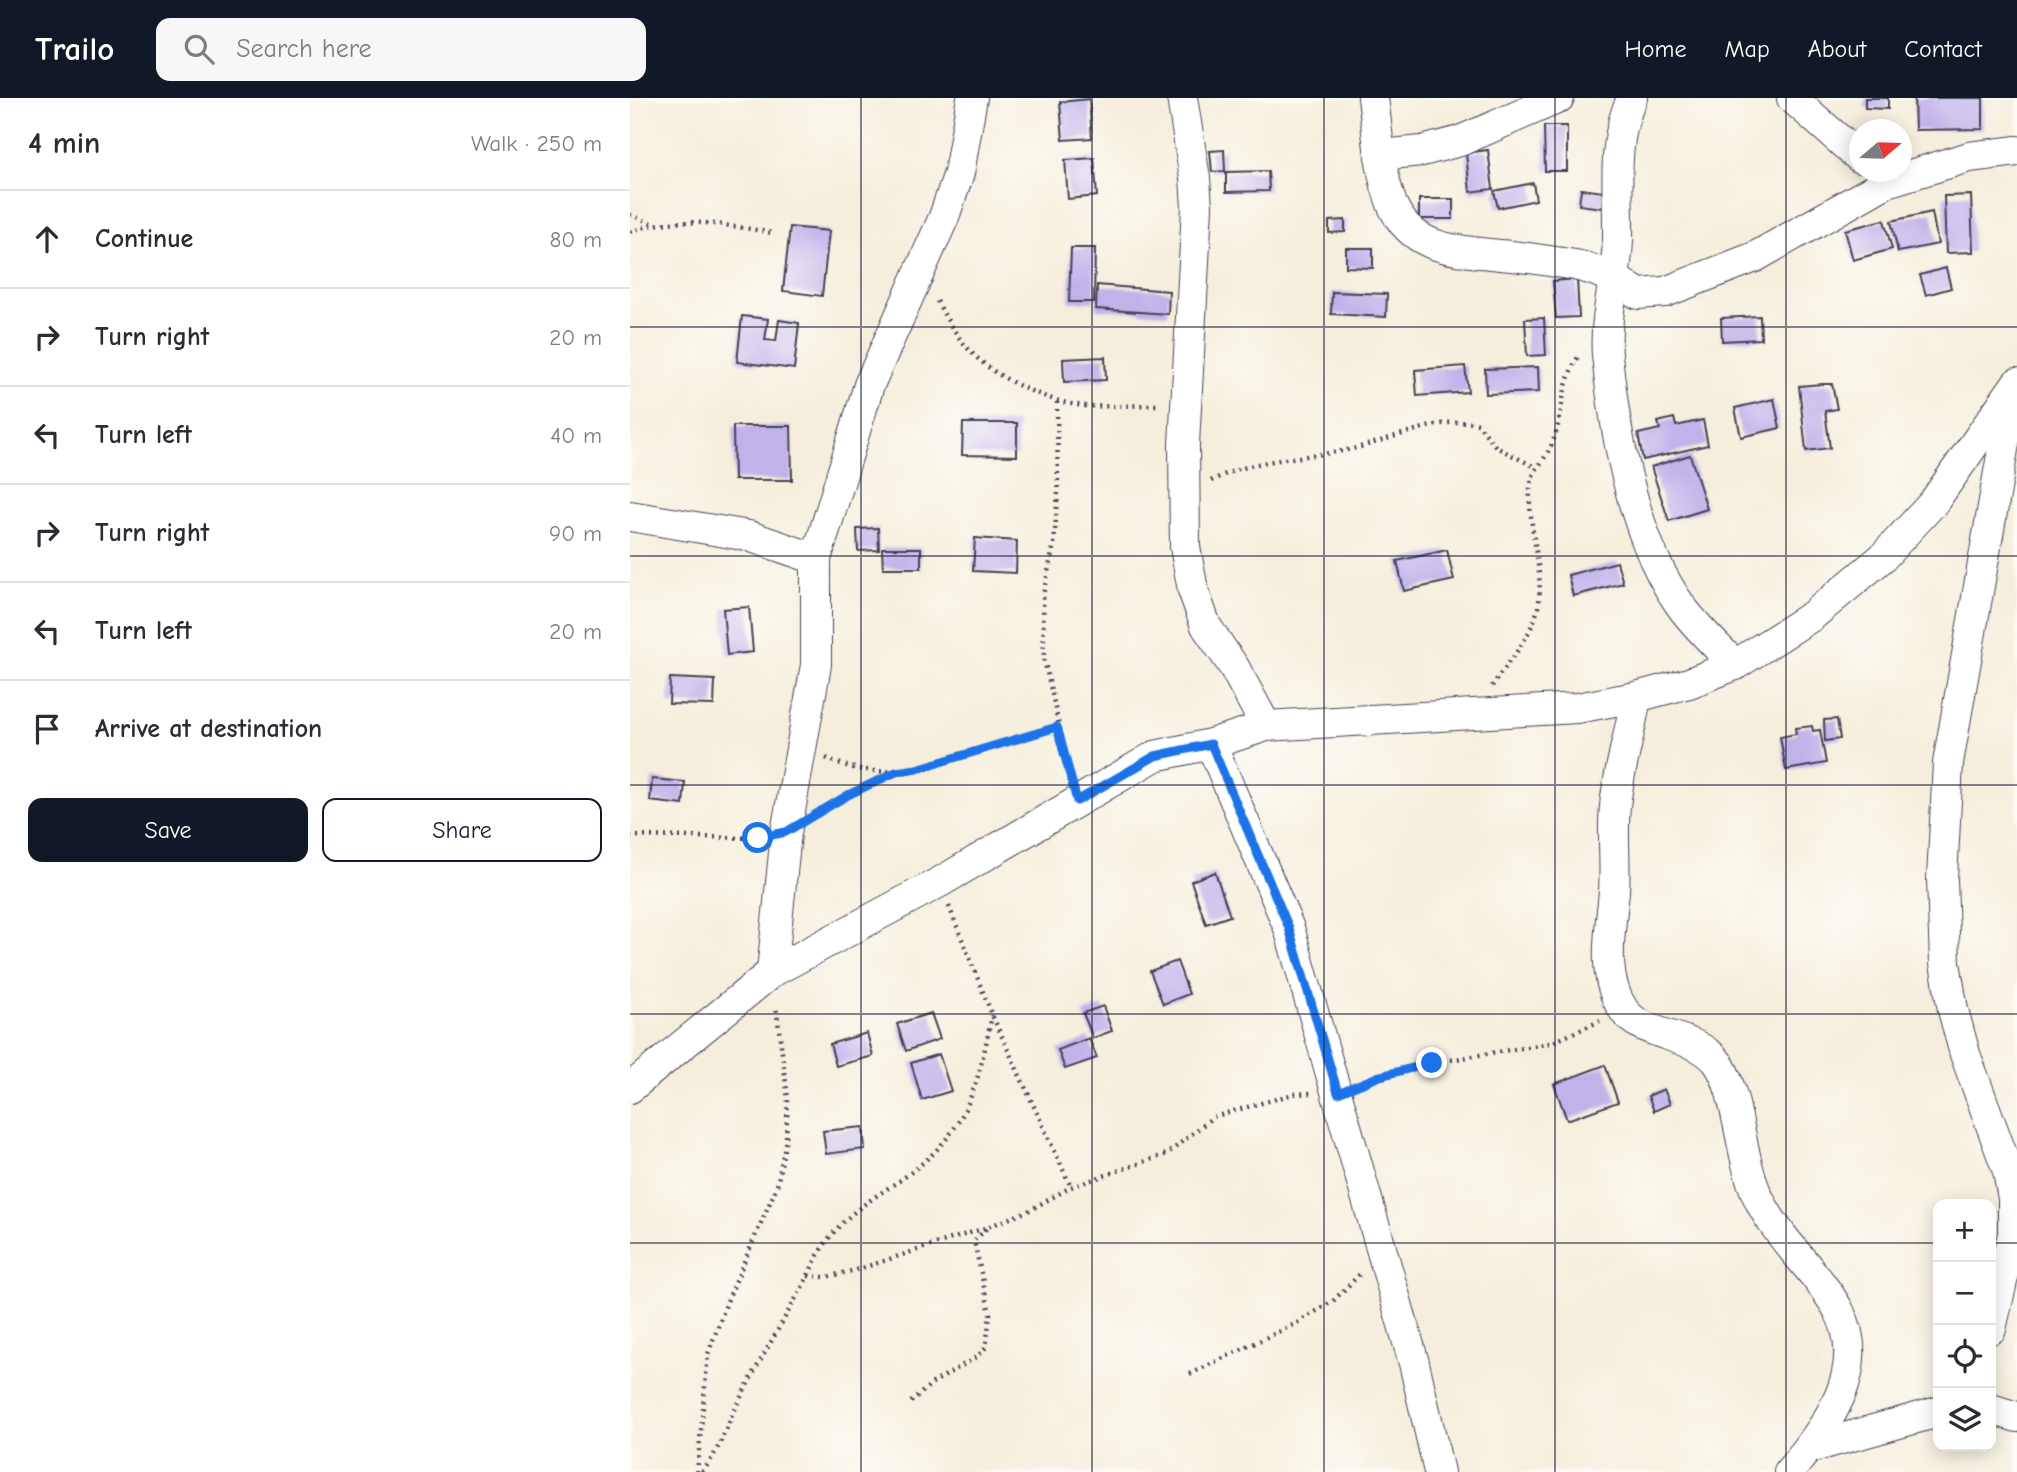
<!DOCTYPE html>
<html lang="en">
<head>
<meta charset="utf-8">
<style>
  body { margin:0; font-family:"Comic Neue",sans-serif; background:#f7f7f7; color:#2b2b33 }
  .controls { position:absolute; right:21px; bottom:21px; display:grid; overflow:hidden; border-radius:14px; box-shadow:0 4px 18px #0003 }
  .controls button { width:63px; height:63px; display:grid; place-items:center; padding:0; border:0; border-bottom:2px solid #e1e1e2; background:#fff; color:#2b2b33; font:35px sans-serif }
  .compass { position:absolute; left:1219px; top:21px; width:63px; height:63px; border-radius:50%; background:#fff; box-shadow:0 4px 18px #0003; rotate:71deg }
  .stop { position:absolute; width:21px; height:21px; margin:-16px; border:5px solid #1a73e8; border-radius:50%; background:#fff }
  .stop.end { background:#1a73e8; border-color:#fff; box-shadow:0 2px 7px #0008 }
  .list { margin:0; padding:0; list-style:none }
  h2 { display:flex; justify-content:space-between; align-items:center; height:91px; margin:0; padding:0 28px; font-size:30px }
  h2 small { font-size:23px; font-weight:400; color:#7c7c81 }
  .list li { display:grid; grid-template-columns:46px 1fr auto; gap:21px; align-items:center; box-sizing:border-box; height:98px; padding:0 28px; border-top:2px solid #e1e1e2 }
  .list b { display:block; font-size:26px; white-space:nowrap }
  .list em { font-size:23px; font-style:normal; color:#7c7c81 }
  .actions { display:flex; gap:14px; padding:21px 28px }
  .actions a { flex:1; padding:16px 0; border:2px solid #111827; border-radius:14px; text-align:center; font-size:24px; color:#111827 }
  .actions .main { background:#111827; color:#fff }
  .icon { flex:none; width:38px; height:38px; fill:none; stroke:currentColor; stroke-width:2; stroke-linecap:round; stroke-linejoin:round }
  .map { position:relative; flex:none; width:1387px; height:1374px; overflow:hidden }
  header { display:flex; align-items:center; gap:42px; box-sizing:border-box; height:98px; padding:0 35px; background:#111827; color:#fff }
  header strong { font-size:33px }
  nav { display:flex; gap:38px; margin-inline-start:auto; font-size:24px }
  .search { width:490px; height:63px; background:#f7f7f7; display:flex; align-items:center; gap:18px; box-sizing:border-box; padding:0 24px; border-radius:14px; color:#7c7c81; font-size:26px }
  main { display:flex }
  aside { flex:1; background:#fff }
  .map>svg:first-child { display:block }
  .building { fill:#c1b3ea }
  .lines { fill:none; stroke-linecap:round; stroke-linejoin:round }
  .street-casing { stroke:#424153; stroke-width:32 }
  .path { stroke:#424153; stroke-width:4.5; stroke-dasharray:2 5; stroke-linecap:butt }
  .street { stroke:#fff; stroke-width:30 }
  .route { stroke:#1a73e8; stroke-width:9 }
  .grid { fill:none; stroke:#22223b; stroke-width:2; stroke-opacity:0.55 }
</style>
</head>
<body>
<header>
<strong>Trailo</strong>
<div class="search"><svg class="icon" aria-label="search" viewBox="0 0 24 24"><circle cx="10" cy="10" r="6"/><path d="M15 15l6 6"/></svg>Search here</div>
<nav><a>Home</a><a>Map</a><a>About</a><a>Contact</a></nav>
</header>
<main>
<aside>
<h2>4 min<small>Walk · 250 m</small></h2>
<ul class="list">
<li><svg class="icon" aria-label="ahead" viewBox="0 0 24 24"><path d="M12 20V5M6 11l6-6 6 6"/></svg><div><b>Continue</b></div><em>80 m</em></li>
<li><svg class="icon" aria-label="right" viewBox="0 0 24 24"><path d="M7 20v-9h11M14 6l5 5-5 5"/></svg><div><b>Turn right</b></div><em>20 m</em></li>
<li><svg class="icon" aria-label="left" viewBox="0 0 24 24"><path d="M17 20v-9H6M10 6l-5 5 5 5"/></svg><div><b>Turn left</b></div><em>40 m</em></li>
<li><svg class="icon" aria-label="right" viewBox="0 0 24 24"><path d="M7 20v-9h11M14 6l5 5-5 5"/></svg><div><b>Turn right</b></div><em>90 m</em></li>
<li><svg class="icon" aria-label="left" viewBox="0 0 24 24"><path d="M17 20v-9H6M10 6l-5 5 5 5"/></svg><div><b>Turn left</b></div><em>20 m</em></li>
<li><svg class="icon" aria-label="arrive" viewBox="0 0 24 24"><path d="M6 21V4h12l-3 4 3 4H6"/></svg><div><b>Arrive at destination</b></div></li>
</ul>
<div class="actions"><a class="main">Save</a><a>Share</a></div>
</aside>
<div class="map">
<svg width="1387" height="1374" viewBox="0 0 1387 1374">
  <rect width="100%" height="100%" fill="#fdfcf7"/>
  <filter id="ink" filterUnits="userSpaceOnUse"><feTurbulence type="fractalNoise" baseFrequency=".0143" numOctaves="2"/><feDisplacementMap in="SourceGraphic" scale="14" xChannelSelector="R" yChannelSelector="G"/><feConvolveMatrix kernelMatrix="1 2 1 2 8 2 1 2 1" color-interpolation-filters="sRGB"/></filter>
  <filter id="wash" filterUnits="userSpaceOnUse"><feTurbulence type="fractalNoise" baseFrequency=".00686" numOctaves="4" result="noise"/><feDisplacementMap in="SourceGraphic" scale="28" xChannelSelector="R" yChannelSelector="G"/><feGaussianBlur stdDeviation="1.57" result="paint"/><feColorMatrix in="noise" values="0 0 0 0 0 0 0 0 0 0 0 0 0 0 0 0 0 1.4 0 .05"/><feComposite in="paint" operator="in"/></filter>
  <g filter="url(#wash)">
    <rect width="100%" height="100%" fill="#f5eedc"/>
    <g id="blocks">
      <g class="building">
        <path d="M 1235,0 L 1258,0 L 1258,11 L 1235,10 Z"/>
        <path d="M 1284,0 L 1353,0 L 1353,31 L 1285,32 Z"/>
        <path d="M 459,1 L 462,40 L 433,42 L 430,4 Z"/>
        <path d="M 914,28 L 937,28 L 937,73 L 915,73 Z"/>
        <path d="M 594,52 L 595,73 L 582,74 L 580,53 Z"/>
        <path d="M 858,52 L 863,91 L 840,94 L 836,55 Z"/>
        <path d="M 464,60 L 467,98 L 438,101 L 435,62 Z"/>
        <path d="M 638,73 L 639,93 L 596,94 L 596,74 Z"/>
        <path d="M 903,85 L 906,102 L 868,110 L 864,93 Z"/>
        <path d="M 951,91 L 974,94 L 972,110 L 949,107 Z"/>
        <path d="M 1341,97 L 1343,154 L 1316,155 L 1314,98 Z"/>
        <rect x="789" y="101" width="34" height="20"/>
        <path d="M 1302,114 L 1308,146 L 1268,154 L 1261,123 Z"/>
        <path d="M 715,122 L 715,134 L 699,135 L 699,123 Z"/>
        <path d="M 1254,122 L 1262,151 L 1223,162 L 1215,132 Z"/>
        <path d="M 160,129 L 199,133 L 192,198 L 153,193 Z"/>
        <path d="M 441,150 L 465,150 L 464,204 L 439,204 Z"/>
        <path d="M 716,150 L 743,150 L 743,170 L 716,169 Z"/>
        <path d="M 1316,170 L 1321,190 L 1296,197 L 1290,177 Z"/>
        <path d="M 947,181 L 949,219 L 926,220 L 923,183 Z"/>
        <path d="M 467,187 L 539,193 L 538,216 L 466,211 Z"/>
        <path d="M 702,194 L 757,196 L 756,219 L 701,216 Z"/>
        <path d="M 112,218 L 138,221 L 135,242 L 146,243 L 149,222 L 169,225 L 164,271 L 107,264 Z"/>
        <path d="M 1130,218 L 1131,241 L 1092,243 L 1091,220 Z"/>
        <path d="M 914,220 L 916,257 L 897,258 L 895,221 Z"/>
        <path d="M 475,259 L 476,282 L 434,284 L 433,261 Z"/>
        <path d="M 835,268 L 838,294 L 787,298 L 785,272 Z"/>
        <path d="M 908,269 L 909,294 L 856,296 L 855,271 Z"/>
        <path d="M 1193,286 L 1202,286 L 1207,311 L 1195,313 L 1200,350 L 1176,353 L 1169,288 Z"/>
        <path d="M 1144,301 L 1150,330 L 1111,339 L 1105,310 Z"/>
        <path d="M 1044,320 L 1046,328 L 1073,322 L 1078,347 L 1013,362 L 1008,336 L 1030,331 L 1028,324 Z"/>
        <path d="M 333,325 L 387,325 L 387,358 L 332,357 Z"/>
        <path d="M 103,328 L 161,328 L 162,382 L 104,382 Z"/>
        <path d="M 1060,357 L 1077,411 L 1039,423 L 1021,369 Z"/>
        <path d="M 248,430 L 249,452 L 228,453 L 227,431 Z"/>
        <path d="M 345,440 L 387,443 L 386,475 L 343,473 Z"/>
        <path d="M 252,450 L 291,450 L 291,470 L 253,470 Z"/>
        <path d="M 817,452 L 824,482 L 774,493 L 767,463 Z"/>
        <path d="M 987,464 L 993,485 L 943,498 L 938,477 Z"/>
        <path d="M 119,509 L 123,554 L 97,557 L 93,511 Z"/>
        <path d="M 40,580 L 85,582 L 84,607 L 39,606 Z"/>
        <path d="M 1207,621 L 1210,641 L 1195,643 L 1194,622 Z"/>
        <path d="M 1182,628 L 1183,633 L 1190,632 L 1196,665 L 1156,672 L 1150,639 L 1166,636 L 1165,630 Z"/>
        <path d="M 22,681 L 55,684 L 53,707 L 20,703 Z"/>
        <path d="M 585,774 L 600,818 L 576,826 L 561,783 Z"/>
        <path d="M 547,863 L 559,896 L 533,906 L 520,873 Z"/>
        <path d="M 473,908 L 482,933 L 463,940 L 453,915 Z"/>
        <path d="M 301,915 L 310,941 L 276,953 L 267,926 Z"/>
        <path d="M 237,935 L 243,958 L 206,968 L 200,946 Z"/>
        <path d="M 459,940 L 467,960 L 435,971 L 428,952 Z"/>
        <path d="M 309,956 L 321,993 L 292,1002 L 281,965 Z"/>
        <path d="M 975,967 L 988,1004 L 937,1022 L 924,986 Z"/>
        <path d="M 1034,991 L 1040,1006 L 1024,1013 L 1018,998 Z"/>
        <path d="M 233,1029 L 235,1051 L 196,1056 L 193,1033 Z"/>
      </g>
    </g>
  </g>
  <g filter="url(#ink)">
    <use href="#blocks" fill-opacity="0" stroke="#424153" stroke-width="2"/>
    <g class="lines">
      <g class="street-casing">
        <g id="street">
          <path d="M 552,0 L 565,80 L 567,109 L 554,346 L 555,449 L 563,492 L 576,528 L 604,569 L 636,628"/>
          <path d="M 743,0 C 748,35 749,73 762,106 C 782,153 826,152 871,157 C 895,159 921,163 945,167 C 969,172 989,182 1008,196 L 1035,194 L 1125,159 L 1257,84 L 1339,59 L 1387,53"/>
          <path d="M 1002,0 C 981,45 989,93 988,141 C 987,179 974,219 977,257 C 985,337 1004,443 1051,508 C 1067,530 1087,548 1105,567"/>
          <path d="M 1162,0 L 1230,60"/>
          <path d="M 750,57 L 792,53 L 830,43 L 929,0"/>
          <path d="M 0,418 L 119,438 L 186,461"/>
          <path d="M 1006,599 C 1000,636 989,671 985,708 C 982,737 986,764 984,793 C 981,831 970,876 993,911 C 1011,940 1067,935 1088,965 C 1109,994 1110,1064 1129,1101 C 1149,1143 1187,1173 1209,1213 C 1240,1273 1195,1330 1159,1374"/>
          <path d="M 581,646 L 659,830 L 784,1265 L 809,1374"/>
          <path d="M 142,874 L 156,735 L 186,567 L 186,461 L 239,287 L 314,119 L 329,75 L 342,0"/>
          <path d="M 0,990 L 142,874 L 310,784 L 525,658 L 581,646 L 636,628 L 947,610 L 1006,599 L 1059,585 L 1105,567 L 1182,518 L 1253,459 L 1303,405 L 1387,285"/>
          <path d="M 1361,1231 L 1383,1136 L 1383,1100 L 1378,1073 L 1335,956 L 1323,912 L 1315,865 L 1312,781 L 1318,665 L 1382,300"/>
          <path d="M 1361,1311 L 1387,1319"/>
          <path d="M 1179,1350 L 1308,1314"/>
        </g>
      </g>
      <g class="path">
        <path d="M 0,117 L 21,125"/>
        <path d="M 0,134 C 44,116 97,127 143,135"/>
        <path d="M 307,203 C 332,252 355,274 406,295 C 423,302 440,307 458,308 C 481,309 505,307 528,307"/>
        <path d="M 427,304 L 428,394 L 424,446 L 413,497 L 414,561 L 440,676"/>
        <path d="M 581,383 C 626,359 674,361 722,351 C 758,343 813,317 848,326 L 866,349 L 905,369"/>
        <path d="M 862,588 C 879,563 905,535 909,504 C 913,467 898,429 900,391 C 901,374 911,367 918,354 C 935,324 928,289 949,258"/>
        <path d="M 196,660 C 225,674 255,676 287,671 L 427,629"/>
        <path d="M 189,712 L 266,674"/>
        <path d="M 0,738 L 129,740"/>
        <path d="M 319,808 L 362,917 L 441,1089"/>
        <path d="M 733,985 L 802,965 L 921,945 L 970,923"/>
        <path d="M 178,1178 L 196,1179 L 226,1172 L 358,1129 L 398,1113 L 441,1089 L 537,1056 L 583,1019 L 663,996 L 681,995"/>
        <path d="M 560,1276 L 665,1226 L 703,1203 L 731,1175"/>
        <path d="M 281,1304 L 301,1286 L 348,1258 L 356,1249 L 360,1216 L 344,1143 L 358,1129"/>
        <path d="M 67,1374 L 78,1256 L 98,1201 L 147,1088 L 156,1041 L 158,1001 L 146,908"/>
        <path d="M 72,1374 C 89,1354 97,1327 109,1303 C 128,1265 150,1229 171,1191 C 179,1178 184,1162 193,1149 C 212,1119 240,1102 269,1083 C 337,1037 347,992 362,917"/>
      </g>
      <use href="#street" class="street"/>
    </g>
  </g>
  <g class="lines" filter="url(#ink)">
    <path class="route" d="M 128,740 L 156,734 L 218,697 L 266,674 L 287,671 L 427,629 L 447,703 L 525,658 L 581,646 L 659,830 L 708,995 L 750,978 L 802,965"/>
  </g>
  <path class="grid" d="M 231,0 L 231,1374M 462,0 L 462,1374M 694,0 L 694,1374M 925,0 L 925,1374M 1156,0 L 1156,1374M 0,229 L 1387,229M 0,458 L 1387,458M 0,687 L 1387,687M 0,916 L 1387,916M 0,1145 L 1308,1145M 1361,1145 L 1387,1145"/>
</svg>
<div class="controls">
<button>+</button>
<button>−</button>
<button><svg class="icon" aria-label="locate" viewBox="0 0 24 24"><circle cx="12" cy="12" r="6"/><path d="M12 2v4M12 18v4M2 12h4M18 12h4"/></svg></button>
<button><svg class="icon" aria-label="layers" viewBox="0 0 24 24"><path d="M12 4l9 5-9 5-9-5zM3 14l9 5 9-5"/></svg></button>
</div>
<svg class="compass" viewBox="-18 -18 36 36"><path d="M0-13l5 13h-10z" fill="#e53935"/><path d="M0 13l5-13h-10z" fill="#7c7c81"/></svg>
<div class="stop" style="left:128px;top:740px"></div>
<div class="stop end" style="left:802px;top:965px"></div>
</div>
</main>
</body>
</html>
